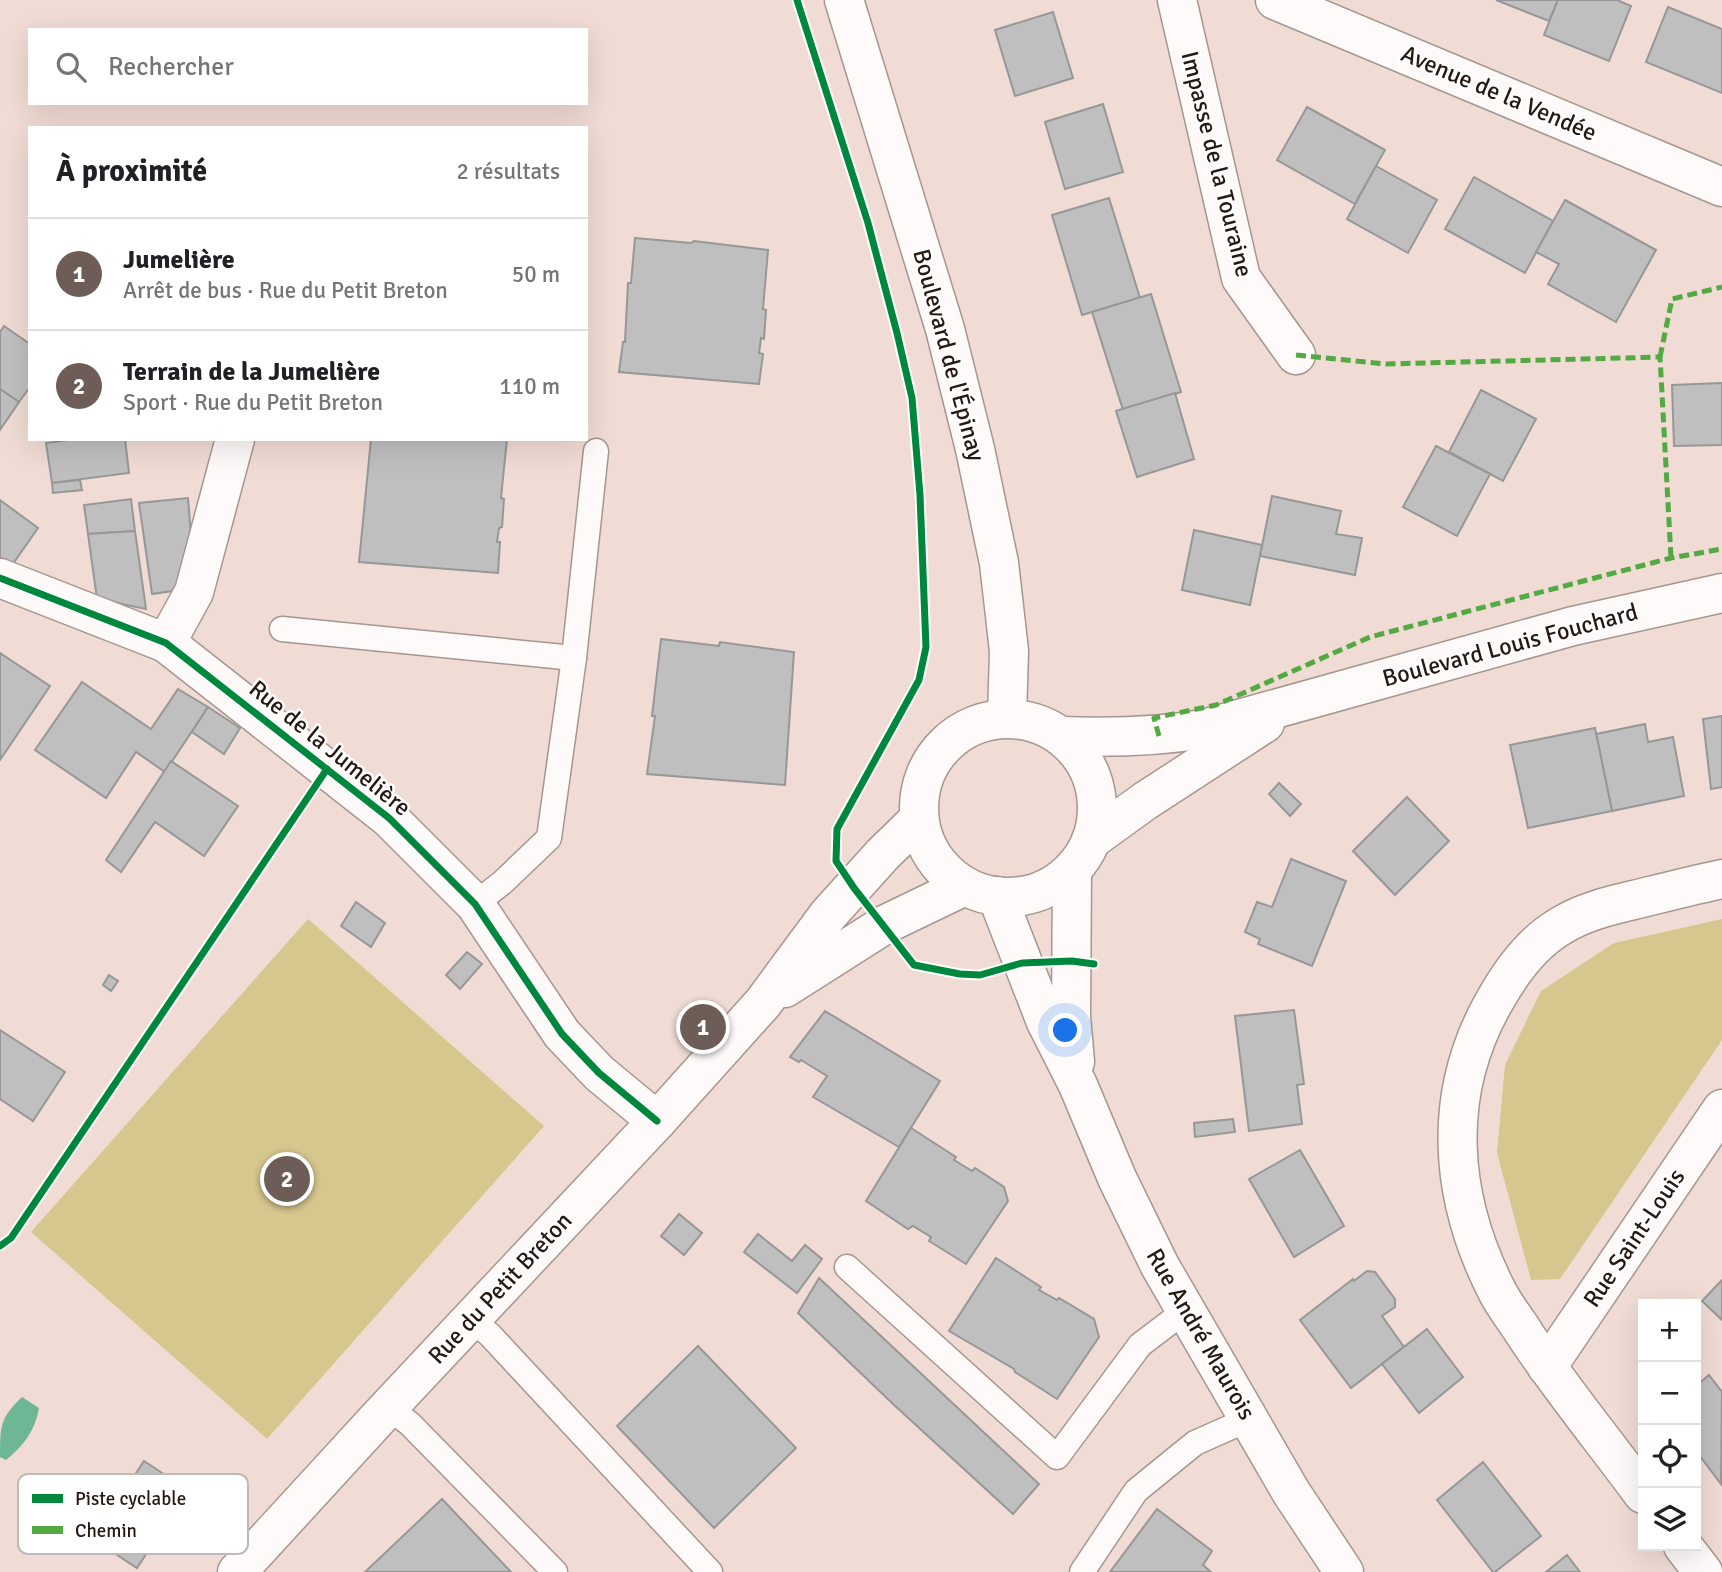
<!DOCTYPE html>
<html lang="fr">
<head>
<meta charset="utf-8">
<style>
  body { margin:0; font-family:Signika,sans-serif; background:#f6f6f6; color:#202124 }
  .controls { position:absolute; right:21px; bottom:21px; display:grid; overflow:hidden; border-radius:0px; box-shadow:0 7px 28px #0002 }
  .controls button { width:63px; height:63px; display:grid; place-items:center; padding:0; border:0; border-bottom:2px solid #e0e0e0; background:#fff; color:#202124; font:35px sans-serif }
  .you { position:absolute; left:1066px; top:1031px; width:24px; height:24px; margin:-18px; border:5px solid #fff; border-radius:50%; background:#1a73e8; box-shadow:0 0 0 10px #1a73e833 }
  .badge { display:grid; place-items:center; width:46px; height:46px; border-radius:50%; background:#6e5d56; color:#fff; font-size:23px; font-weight:700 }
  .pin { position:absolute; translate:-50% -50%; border:4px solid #fff; box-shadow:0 2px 7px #0006 }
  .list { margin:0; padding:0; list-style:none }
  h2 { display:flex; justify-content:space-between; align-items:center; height:91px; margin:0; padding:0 28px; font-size:30px }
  h2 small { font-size:23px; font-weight:400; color:#757577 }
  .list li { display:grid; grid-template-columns:46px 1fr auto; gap:21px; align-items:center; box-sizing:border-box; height:112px; padding:0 28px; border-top:2px solid #e0e0e0 }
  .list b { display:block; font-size:26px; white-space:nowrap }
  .list p { margin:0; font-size:23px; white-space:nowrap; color:#757577 }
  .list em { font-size:23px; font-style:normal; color:#757577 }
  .icon { flex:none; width:38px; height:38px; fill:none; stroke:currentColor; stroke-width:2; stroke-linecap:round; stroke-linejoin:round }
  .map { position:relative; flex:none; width:1722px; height:1572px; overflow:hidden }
  .search { position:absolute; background:#fff; box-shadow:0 7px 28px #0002; left:28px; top:28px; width:560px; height:77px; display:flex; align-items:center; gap:18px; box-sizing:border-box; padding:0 24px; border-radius:0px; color:#757577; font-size:26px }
  .panel { position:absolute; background:#fff; box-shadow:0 7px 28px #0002; left:28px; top:126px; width:560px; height:315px; border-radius:0px }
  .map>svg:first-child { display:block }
  .green { fill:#d6c78e }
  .water { fill:#6fb694 }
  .building { fill:#bfbfc0; stroke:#979797; stroke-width:2 }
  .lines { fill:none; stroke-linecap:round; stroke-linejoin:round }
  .service-casing { stroke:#a69690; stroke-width:27 }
  .minor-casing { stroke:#a69690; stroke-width:41 }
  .tertiary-casing { stroke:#a69690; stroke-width:41 }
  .secondary-casing { stroke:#a69690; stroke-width:41 }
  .service { stroke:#fdfaf9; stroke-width:24 }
  .minor { stroke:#fdfaf9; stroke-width:38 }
  .tertiary { stroke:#fdfaf9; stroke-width:38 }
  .secondary { stroke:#fdfaf9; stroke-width:38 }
  .quiet { stroke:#53a942; stroke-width:5; stroke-dasharray:10 5; stroke-linecap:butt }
  .cycleway-casing { stroke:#fff; stroke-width:11 }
  .cycleway { stroke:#00873e; stroke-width:7 }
  .labels { text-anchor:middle; stroke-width:5; stroke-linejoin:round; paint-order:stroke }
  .street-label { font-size:24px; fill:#281812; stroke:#fff }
  .key { fill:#fff; stroke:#bebab8; stroke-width:2 }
  .key-label { font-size:19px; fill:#281812 }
</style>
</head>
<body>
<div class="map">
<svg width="1722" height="1572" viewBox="0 0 1722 1572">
  <rect width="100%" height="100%" fill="#f0dcd5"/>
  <g class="green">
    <path d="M 308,919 L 544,1126 L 267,1439 L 31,1232 Z"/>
    <path d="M 1722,919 L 1722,1040 L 1560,1279 L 1531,1280 L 1497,1153 L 1505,1065 L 1541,991 L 1614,943 Z"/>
  </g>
  <path class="water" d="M 22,1397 L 39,1408 C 35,1431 24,1445 6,1460 L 0,1457 C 0,1426 0,1418 22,1397 Z"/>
  <g class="building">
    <path d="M 1496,0 L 1558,0 L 1549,21 Z"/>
    <path d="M 1558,0 L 1617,0 L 1631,6 L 1609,61 L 1544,35 Z"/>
    <path d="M 1668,7 L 1722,29 L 1722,93 L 1646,62 Z"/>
    <path d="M 1053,12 L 1073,78 L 1015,96 L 995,30 Z"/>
    <path d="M 1103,104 L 1123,172 L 1065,189 L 1045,122 Z"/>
    <path d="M 1307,107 L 1385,150 L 1355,204 L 1277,160 Z"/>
    <path d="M 1376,166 L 1437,200 L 1408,253 L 1347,219 Z"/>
    <path d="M 1474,177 L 1553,221 L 1525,273 L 1445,229 Z"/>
    <path d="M 1109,198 L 1140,298 L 1082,315 L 1052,215 Z"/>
    <path d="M 1565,200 L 1656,250 L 1616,322 L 1548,284 L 1559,264 L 1536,252 Z"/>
    <path d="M 635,238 L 691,243 L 694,241 L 768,250 L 763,309 L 766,310 L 764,339 L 761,338 L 759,353 L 763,354 L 759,384 L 619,372 L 623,342 L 625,342 L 628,283 L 631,283 Z"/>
    <path d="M 1151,294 L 1181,392 L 1123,410 L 1092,312 Z"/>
    <path d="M 4,326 L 30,344 L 30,387 L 19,402 L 0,389 L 0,332 Z"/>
    <path d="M 1722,383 L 1722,445 L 1674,446 L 1672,385 Z"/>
    <path d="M 0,389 L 19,402 L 0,430 Z"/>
    <path d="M 1481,390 L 1536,419 L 1503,481 L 1449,452 Z"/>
    <path d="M 1175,393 L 1194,459 L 1137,477 L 1116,411 Z"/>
    <path d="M 76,439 L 125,439 L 129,473 L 52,483 L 46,443 Z"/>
    <path d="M 371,439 L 507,439 L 501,498 L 504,499 L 502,527 L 499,528 L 497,542 L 500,542 L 498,573 L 359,562 Z"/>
    <path d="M 1436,446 L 1490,474 L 1457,536 L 1403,507 Z"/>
    <path d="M 80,480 L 82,490 L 53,493 L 52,483 Z"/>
    <path d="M 1272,496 L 1341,511 L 1336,534 L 1362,538 L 1355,575 L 1260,556 Z"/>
    <path d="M 188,498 L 192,548 L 179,590 L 152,594 L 139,503 Z"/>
    <path d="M 131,499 L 135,531 L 88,534 L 84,505 Z"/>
    <path d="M 0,500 L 38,528 L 10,568 L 0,561 Z"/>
    <path d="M 1194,530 L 1262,545 L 1250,605 L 1182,590 Z"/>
    <path d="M 135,531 L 146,609 L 97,599 L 88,534 Z"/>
    <path d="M 661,639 L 719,646 L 720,642 L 794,652 L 785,785 L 647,774 L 655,716 L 652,716 Z"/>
    <path d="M 0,653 L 50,686 L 0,760 Z"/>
    <path d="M 82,682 L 151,729 L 178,689 L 208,707 L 165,772 L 136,752 L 106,798 L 35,750 Z"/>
    <path d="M 208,707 L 240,728 L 224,754 L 192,732 Z"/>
    <path d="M 1722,716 L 1722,787 L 1711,789 L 1703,719 Z"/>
    <path d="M 1645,724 L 1648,742 L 1673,737 L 1684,796 L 1612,811 L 1596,734 Z"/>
    <path d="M 1595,728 L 1612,811 L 1528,828 L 1510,745 Z"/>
    <path d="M 171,761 L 238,806 L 204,856 L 155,822 L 121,872 L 106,860 Z"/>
    <path d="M 1279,783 L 1301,804 L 1290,816 L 1269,794 Z"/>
    <path d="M 1407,797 L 1449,841 L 1395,895 L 1353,851 Z"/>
    <path d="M 1291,859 L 1346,881 L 1312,966 L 1258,944 L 1260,939 L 1245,932 L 1257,902 L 1272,907 Z"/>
    <path d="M 356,902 L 385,923 L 371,947 L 341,926 Z"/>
    <path d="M 467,952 L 482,964 L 460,989 L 446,975 Z"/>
    <path d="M 109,975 L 118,981 L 111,991 L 103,985 Z"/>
    <path d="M 1294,1010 L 1304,1084 L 1297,1085 L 1302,1124 L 1249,1131 L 1235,1016 Z"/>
    <path d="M 825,1011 L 940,1081 L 899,1147 L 813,1097 L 827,1076 L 801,1060 L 799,1062 L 790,1057 Z"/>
    <path d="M 0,1030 L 65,1072 L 33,1121 L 0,1099 Z"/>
    <path d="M 1233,1119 L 1235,1132 L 1195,1137 L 1194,1123 Z"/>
    <path d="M 911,1128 L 956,1157 L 954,1160 L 972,1171 L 975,1168 L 1004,1187 L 1008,1201 L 966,1264 L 929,1241 L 931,1237 L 913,1226 L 908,1229 L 866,1201 Z"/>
    <path d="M 1300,1150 L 1344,1226 L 1294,1257 L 1249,1179 Z"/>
    <path d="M 679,1214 L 702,1233 L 684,1255 L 661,1236 Z"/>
    <path d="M 758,1234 L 792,1261 L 805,1245 L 822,1259 L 797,1293 L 744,1252 Z"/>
    <path d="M 996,1258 L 1041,1287 L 1039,1290 L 1057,1300 L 1059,1298 L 1094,1319 L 1099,1337 L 1057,1399 L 1015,1372 L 1014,1369 L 949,1331 Z"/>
    <path d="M 1367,1271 L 1375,1272 L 1395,1299 L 1395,1307 L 1382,1316 L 1404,1347 L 1351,1388 L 1300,1320 L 1353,1279 L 1354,1281 Z"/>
    <path d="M 819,1278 L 1039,1484 L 1013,1514 L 893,1404 L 798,1313 Z"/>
    <path d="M 1722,1280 L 1722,1320 L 1702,1301 Z"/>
    <path d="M 1427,1329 L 1463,1377 L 1419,1413 L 1382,1364 Z"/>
    <path d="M 698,1346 L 796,1448 L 714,1528 L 617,1426 Z"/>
    <path d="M 1709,1375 L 1722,1392 L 1721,1484 L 1696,1451 L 1696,1386 Z"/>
    <path d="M 144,1461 L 188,1490 L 137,1568 L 93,1539 Z"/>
    <path d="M 1483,1462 L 1541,1536 L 1495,1572 L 1493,1572 L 1437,1500 Z"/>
    <path d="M 442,1499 L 511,1572 L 365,1572 Z"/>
    <path d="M 1157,1509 L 1212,1551 L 1203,1565 L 1211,1572 L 1110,1572 Z"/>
    <path d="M 1567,1555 L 1580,1572 L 1546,1572 Z"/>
  </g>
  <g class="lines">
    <g class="service-casing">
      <g id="service">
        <path d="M 282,629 L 574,658"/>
        <path d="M 475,904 L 503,882 L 549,838 L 574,658 L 596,451"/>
        <path d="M 847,1267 L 1057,1457 L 1140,1345 L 1186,1310"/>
        <path d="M 471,1319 L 490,1335 L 710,1572"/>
        <path d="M 388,1407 L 410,1424 L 555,1572"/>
        <path d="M 1082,1572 L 1136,1491 L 1195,1443 L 1249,1419"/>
      </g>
    </g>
    <g class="minor-casing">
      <g id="minor">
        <path d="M 1177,0 L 1241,278 L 1296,355"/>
        <path d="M 1275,0 L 1722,187"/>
        <path d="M 0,578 L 166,643 L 389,818 L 475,904 L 562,1034 L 599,1073 L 657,1121"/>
        <path d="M 166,643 L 194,592 L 235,439"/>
        <path d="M 1547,1367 L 1722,1109"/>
        <path d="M 1643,1494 C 1604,1441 1562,1390 1526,1336 C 1517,1321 1505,1307 1497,1291 C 1449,1197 1441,1095 1494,1002 C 1510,973 1531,944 1559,927 C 1587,909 1619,904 1650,896 C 1674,890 1698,884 1722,879"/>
        <path d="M 1683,1546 L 1703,1572"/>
      </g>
    </g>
    <g class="tertiary-casing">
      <g id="tertiary">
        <path d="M 844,0 L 945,329 L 975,449 L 999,563 L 1009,651 L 1007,718"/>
        <path d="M 1072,870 L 1071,1016 L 1075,1062"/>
        <path d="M 997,896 L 1046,1022 L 1078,1085 L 1117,1178 L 1160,1266 L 1291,1492 L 1344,1572"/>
      </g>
    </g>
    <g class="secondary-casing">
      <g id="secondary">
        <circle cx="1008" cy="808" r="89"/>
        <path d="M 1061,736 C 1109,738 1155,737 1203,729 L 1573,626 L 1722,593"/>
        <path d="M 1091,840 L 1145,801 L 1265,723"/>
        <path d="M 785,988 L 884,925 L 965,886"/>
        <path d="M 237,1572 L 381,1415 L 657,1121 L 763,1003 L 828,915 L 883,854 L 919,819"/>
      </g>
    </g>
    <use href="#service" class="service"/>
    <use href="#minor" class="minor"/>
    <use href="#tertiary" class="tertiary"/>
    <use href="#secondary" class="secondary"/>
    <g class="quiet">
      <path d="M 1296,355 L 1386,364 L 1660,357 L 1671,558"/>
      <path d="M 1660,357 L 1672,299 L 1722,287"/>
      <path d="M 1159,736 L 1154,718 L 1216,705 L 1370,637 L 1671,558 L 1722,549"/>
    </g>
    <g class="cycleway-casing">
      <g id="cycleway">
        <path d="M 797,0 L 868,223 L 897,333 L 912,398 L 920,495 L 926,647 L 919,680 L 837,829 L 836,861 L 854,888 L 914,965 L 960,974 L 980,975 L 1022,963 L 1072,961 L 1094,964"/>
        <path d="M 0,578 L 166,643 L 389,818 L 475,904 L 562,1034 L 599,1073 L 657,1121"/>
        <path d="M 0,1246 L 11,1238 L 327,769"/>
      </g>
    </g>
    <use href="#cycleway" class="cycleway"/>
  </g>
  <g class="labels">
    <g class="street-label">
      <text transform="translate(1499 93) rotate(23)" y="8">Avenue de la Vendée</text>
      <text transform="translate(1217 164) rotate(76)" y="8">Impasse de la Touraine</text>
      <text transform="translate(949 355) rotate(75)" y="8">Boulevard de l'Épinay</text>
      <text transform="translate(1510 645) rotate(-15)" y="8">Boulevard Louis Fouchard</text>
      <text transform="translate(330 748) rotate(39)" y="8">Rue de la Jumelière</text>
      <text transform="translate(1634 1238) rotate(-56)" y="8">Rue Saint-Louis</text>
      <text transform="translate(500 1288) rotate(-47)" y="8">Rue du Petit Breton</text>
      <text transform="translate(1201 1334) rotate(60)" y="8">Rue André Maurois</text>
    </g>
  </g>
  <rect x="18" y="1474" width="230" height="80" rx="10" class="key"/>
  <rect x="32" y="1494" width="31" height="9" fill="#00873e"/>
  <rect x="32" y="1526" width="31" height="8" fill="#53a942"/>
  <g class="key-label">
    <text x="75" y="1505">Piste cyclable</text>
    <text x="75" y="1537">Chemin</text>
  </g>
</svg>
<div class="controls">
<button>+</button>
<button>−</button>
<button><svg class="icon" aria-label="locate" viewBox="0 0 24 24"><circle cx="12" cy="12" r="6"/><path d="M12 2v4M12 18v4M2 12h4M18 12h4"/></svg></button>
<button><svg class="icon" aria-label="layers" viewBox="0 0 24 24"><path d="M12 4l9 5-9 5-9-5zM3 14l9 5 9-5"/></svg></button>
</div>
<div class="you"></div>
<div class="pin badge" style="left:703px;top:1027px">1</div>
<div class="pin badge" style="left:287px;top:1179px">2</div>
<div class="search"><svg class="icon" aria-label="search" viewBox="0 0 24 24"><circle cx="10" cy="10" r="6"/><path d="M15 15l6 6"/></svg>Rechercher</div>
<section class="panel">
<h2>À proximité<small>2 résultats</small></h2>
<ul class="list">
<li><span class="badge">1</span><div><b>Jumelière</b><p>Arrêt de bus · Rue du Petit Breton</p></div><em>50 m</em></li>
<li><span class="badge">2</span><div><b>Terrain de la Jumelière</b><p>Sport · Rue du Petit Breton</p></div><em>110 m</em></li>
</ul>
</section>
</div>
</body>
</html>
